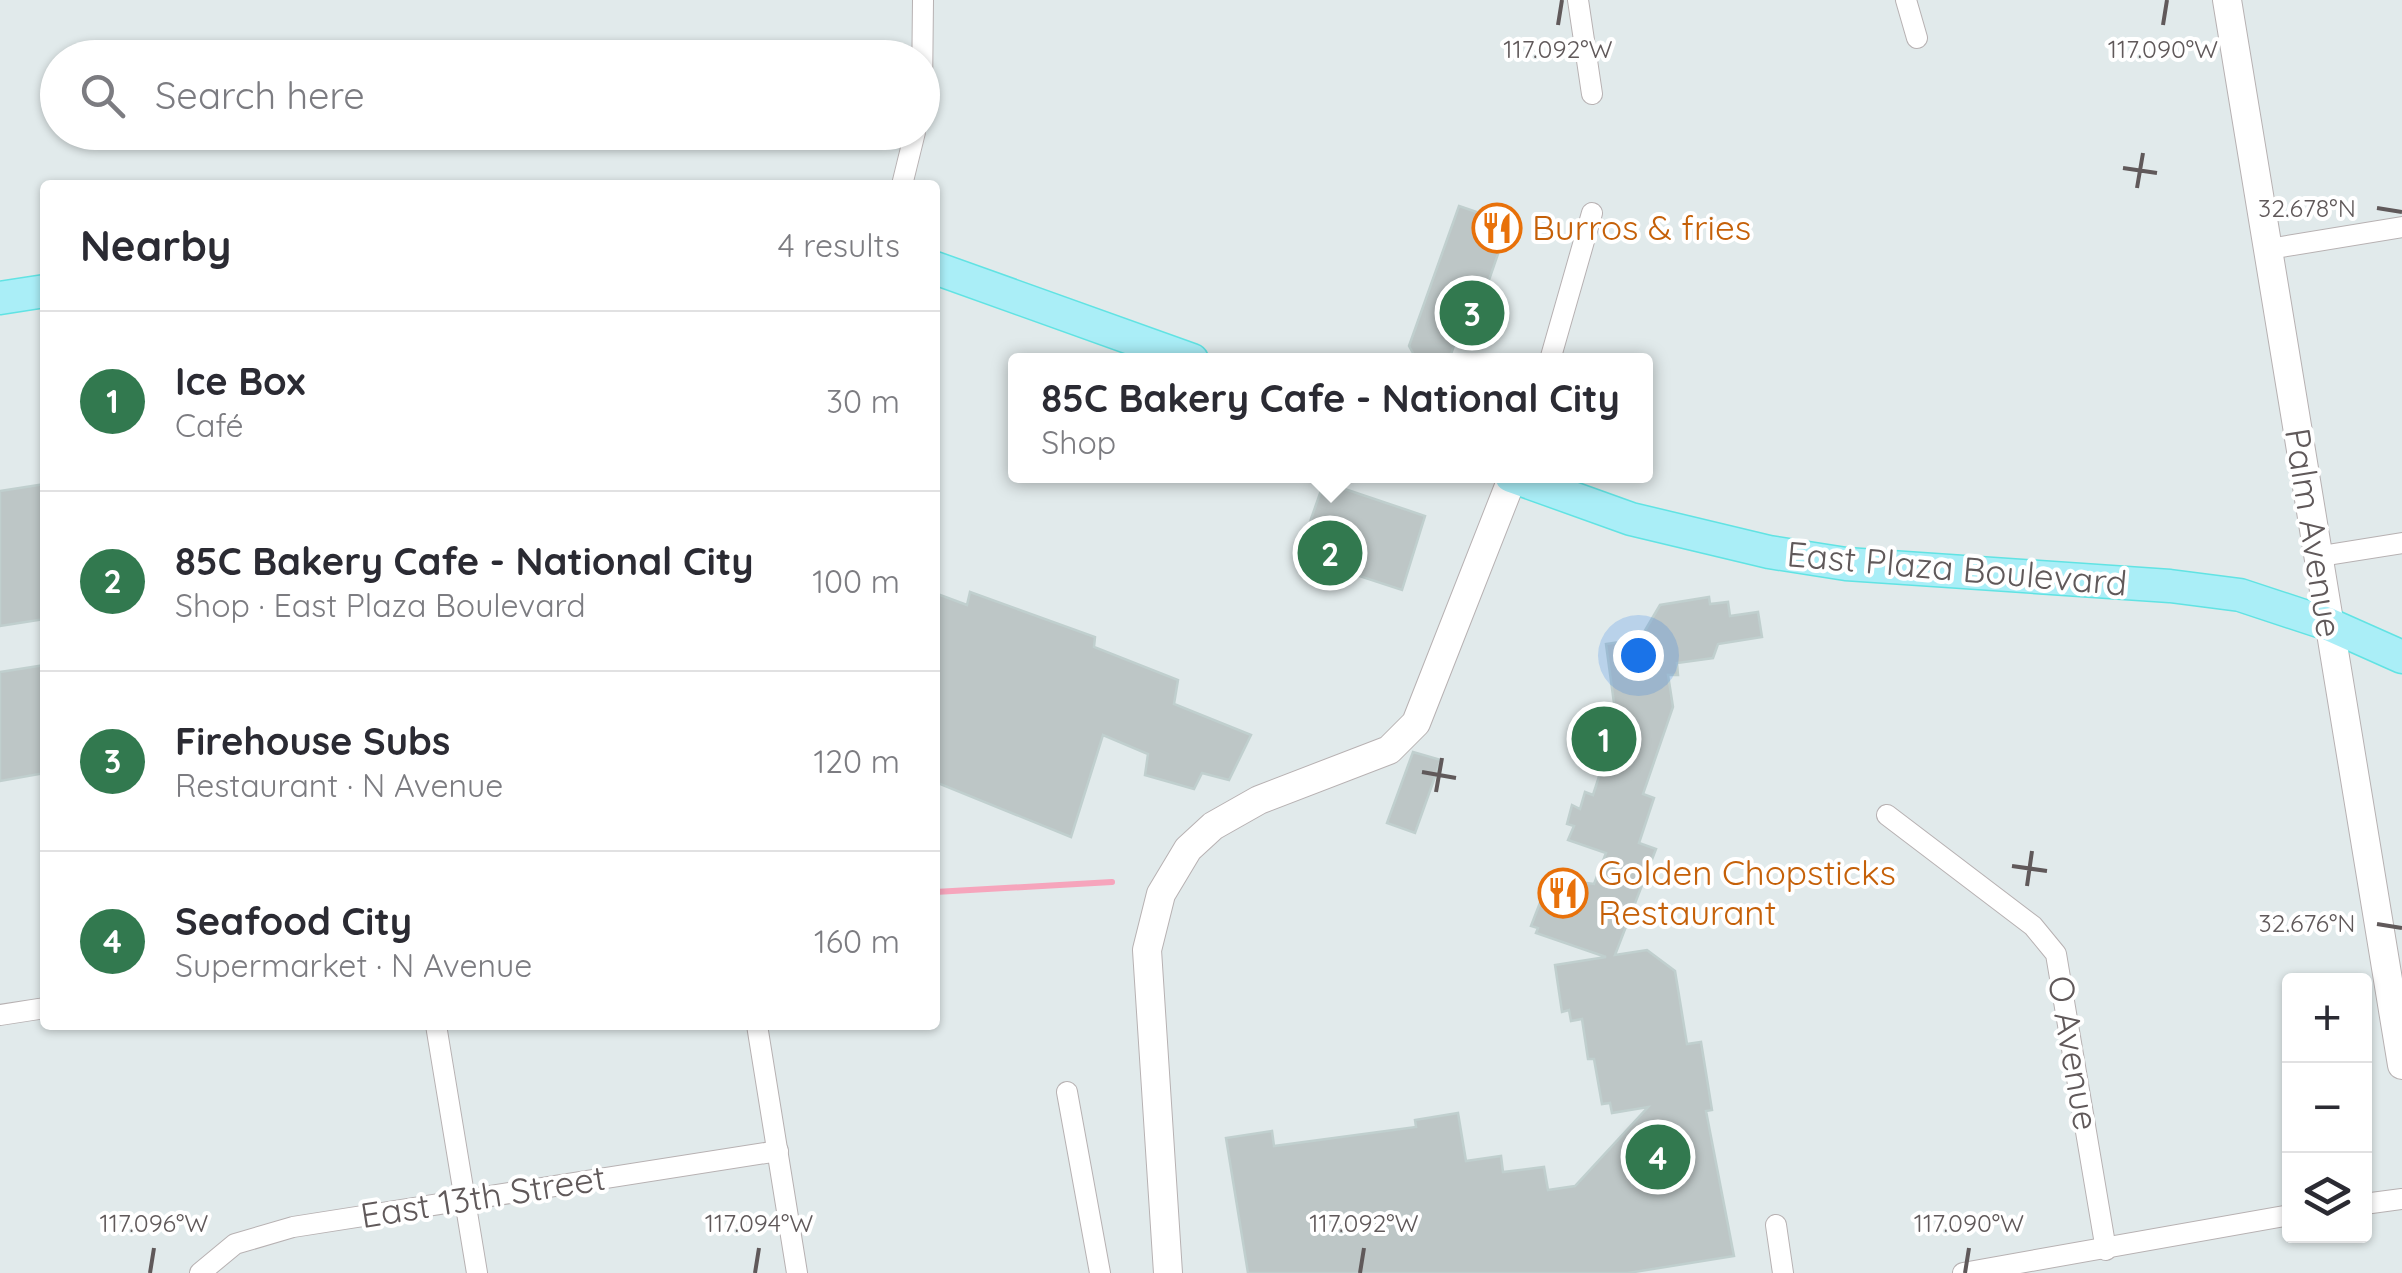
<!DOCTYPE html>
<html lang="en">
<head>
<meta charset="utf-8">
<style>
  body { margin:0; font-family:Quicksand,sans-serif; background:#f7f7f7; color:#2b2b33 }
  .controls { position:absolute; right:30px; bottom:30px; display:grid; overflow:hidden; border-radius:10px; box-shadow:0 2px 8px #0004 }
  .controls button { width:90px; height:90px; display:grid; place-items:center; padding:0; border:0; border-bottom:2px solid #e1e1e2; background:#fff; color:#2b2b33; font:50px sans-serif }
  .you { position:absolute; left:1638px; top:655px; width:35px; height:35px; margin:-25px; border:8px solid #fff; border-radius:50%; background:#1a73e8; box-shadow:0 0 0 15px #1a73e833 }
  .badge { display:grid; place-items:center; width:65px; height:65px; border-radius:50%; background:#32794f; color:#fff; font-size:32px; font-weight:700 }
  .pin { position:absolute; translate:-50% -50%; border:5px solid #fff; box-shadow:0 2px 10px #0006 }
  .popup { position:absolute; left:1008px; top:353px; width:645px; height:130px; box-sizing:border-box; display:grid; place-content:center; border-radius:10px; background:#fff; filter:drop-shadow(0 2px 8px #0005); font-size:32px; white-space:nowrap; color:#7c7c81 }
  .popup b { font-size:38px; color:#2b2b33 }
  .popup::after { content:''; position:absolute; left:50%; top:100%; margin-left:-20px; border:20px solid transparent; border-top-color:#fff }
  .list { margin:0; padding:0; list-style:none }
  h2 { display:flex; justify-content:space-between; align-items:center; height:130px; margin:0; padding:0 40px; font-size:42px }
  h2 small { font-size:32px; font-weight:400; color:#7c7c81 }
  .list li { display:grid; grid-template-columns:65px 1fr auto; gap:30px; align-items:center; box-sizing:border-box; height:180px; padding:0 40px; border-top:2px solid #e1e1e2 }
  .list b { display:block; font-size:38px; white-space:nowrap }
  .list p { margin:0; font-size:32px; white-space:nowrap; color:#7c7c81 }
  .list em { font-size:32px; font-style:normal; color:#7c7c81 }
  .icon { flex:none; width:55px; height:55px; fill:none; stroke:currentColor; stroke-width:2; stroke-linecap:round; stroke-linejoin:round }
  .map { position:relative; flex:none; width:2402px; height:1273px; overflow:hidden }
  .search { position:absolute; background:#fff; box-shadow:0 2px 8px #0004; left:40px; top:40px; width:900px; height:110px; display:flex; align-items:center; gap:25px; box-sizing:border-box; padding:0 35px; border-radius:55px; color:#7c7c81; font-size:38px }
  .panel { position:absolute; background:#fff; box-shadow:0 2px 8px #0004; left:40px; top:180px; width:900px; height:850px; border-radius:10px }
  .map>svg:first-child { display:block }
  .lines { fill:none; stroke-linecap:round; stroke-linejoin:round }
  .stream { stroke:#f6a5bc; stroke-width:6 }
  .building { fill:#bdc6c6; stroke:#c0cfce; stroke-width:2.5 }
  .minor-casing { stroke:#b7b1b2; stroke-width:22 }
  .tertiary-casing { stroke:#b7b1b2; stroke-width:30 }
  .primary-casing { stroke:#61e3e3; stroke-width:35 }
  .minor { stroke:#fff; stroke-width:20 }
  .tertiary { stroke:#fff; stroke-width:28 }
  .primary { stroke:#aaeef7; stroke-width:32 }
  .ticks { fill:none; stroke:#60595a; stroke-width:4 }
  .labels { text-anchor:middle; stroke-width:8; stroke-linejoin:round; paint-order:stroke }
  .food-label { font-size:35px; fill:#c56008; stroke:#fff; text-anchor:start }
  .street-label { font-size:35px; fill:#60595a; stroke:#fff }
  .ticks-label { font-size:25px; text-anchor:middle; fill:#60595a; stroke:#fff; stroke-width:8; stroke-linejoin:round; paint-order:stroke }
</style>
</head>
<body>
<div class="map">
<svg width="2402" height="1273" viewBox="0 0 2402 1273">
  <rect width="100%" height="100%" fill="#e1eaeb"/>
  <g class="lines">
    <path class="stream" d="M 935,892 L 1112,882"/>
  </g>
  <g class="building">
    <path d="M 1459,206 L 1506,222 L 1498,254 L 1471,332 L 1460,328 L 1449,360 L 1417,360 L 1409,346 Z"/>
    <path d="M 1324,482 L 1425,516 L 1402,590 L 1298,556 Z"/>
    <path d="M 45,484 L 45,619 L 0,626 L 0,491 Z"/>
    <path d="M 970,592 L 1095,637 L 1094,647 L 1178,680 L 1174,704 L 1251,735 L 1229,780 L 1202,773 L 1194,789 L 1145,775 L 1148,754 L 1103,735 L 1071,837 L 935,782 L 935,593 L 967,605 Z"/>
    <path d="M 1709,597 L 1710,604 L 1728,602 L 1730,616 L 1758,612 L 1762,637 L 1718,644 L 1713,658 L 1677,663 L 1678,675 L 1668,675 L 1673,707 L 1643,794 L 1654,798 L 1639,843 L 1656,849 L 1615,955 L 1647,950 L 1675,971 L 1687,1044 L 1701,1042 L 1712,1110 L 1706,1111 L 1734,1256 L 1628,1273 L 1248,1273 L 1226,1138 L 1272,1131 L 1274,1146 L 1416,1127 L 1415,1120 L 1458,1113 L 1466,1161 L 1501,1156 L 1503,1172 L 1544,1167 L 1548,1190 L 1575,1186 L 1648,1107 L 1612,1113 L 1610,1103 L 1602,1104 L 1594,1059 L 1588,1059 L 1582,1019 L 1571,1021 L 1569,1010 L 1562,1012 L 1555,965 L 1606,957 L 1536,933 L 1538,928 L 1531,926 L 1543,895 L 1557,900 L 1565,880 L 1594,884 L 1606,853 L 1568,840 L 1574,826 L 1567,824 L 1572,805 L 1580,809 L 1585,792 L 1593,795 L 1604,761 L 1598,759 L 1607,735 L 1619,740 L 1606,644 L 1640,639 L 1660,605 Z"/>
    <path d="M 45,665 L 45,773 L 0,781 L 0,672 Z"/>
    <path d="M 1413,752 L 1441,760 L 1415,833 L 1387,823 Z"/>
  </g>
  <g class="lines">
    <g class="minor-casing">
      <g id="minor">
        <path d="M 1578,0 L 1592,94"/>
        <path d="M 1906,0 L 1917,38"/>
        <path d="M 922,92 L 923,0"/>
        <path d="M 902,185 L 915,132"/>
        <path d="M 2269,249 L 2402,227"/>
        <path d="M 1550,360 L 1592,213"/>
        <path d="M 2315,557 L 2402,543"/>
        <path d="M 1887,815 L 2033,926 L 2056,954 L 2106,1250"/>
        <path d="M 0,1015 L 45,1008"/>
        <path d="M 436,1025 L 477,1273"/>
        <path d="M 757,1025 L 797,1273"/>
        <path d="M 1067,1092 L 1100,1273"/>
        <path d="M 2364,1204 L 2402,1199"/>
        <path d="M 1776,1225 L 1783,1273"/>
        <path d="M 200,1273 L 235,1244 L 293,1227 L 778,1151"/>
        <path d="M 1963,1273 L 2290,1215"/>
      </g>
    </g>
    <g class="tertiary-casing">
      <g id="tertiary">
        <path d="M 2227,0 L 2402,1065"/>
        <path d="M 1168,1273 L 1147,950 L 1161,894 L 1188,849 L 1213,826 L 1259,800 L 1389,750 L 1416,723 L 1513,476"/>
      </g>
    </g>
    <g class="primary-casing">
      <g id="primary">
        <path d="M 935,268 L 1192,360"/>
        <path d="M 0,298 L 45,291"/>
        <path d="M 1511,476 L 1631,519 L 1769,552 L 1846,564 L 2170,586 L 2240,595 L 2328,624 L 2402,657"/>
      </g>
    </g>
    <use href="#minor" class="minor"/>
    <use href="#tertiary" class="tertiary"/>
    <use href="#primary" class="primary"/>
  </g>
  <path class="ticks" d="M 1558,25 L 1562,0M 2163,25 L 2167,0M 2123,168 L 2157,173M 2137,188 L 2143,153M 2377,208 L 2402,212M 1422,772 L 1456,778M 1436,792 L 1442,758M 2012,866 L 2047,871M 2027,886 L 2032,851M 2377,924 L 2402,928M 150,1273 L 154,1248M 755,1273 L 759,1248M 1360,1273 L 1364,1248M 1965,1273 L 1969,1248"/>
  <defs>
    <g id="restaurant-ring" transform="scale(2.5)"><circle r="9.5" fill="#fff" stroke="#e8710a" stroke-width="1.5"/><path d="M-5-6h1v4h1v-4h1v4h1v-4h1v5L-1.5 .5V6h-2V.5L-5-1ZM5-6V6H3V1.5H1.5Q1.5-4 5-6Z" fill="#e8710a"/></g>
  </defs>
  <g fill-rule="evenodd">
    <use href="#restaurant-ring" x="1497" y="228"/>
    <use href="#restaurant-ring" x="1563" y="893"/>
  </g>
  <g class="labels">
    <g class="food-label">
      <text x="1532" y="240">Burros &amp; fries</text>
      <text x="1598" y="885">Golden Chopsticks<tspan x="1598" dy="40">Restaurant</tspan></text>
    </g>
    <g class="street-label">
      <text transform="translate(2313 533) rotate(81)" y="12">Palm Avenue</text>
      <text transform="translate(1957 569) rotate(5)" y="12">East Plaza Boulevard</text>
      <text transform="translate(2073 1053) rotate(80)" y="12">O Avenue</text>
      <text transform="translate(483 1197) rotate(-9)" y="12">East 13th Street</text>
    </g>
  </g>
  <g class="ticks-label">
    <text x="1558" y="58">117.092°W</text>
    <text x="2163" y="58">117.090°W</text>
    <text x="2307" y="217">32.678°N</text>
    <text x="2307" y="932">32.676°N</text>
    <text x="154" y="1232">117.096°W</text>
    <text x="759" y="1232">117.094°W</text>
    <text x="1364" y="1232">117.092°W</text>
    <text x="1969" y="1232">117.090°W</text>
  </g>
</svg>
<div class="controls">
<button>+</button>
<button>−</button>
<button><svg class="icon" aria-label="layers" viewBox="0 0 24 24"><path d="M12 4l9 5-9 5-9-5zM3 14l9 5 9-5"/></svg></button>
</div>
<div class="you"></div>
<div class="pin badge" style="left:1604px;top:739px">1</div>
<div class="pin badge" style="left:1330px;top:553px">2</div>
<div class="popup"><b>85C Bakery Cafe - National City</b>Shop</div>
<div class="pin badge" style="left:1472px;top:313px">3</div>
<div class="pin badge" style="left:1658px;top:1157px">4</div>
<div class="search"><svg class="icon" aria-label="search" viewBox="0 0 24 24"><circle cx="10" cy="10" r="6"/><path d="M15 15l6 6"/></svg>Search here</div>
<section class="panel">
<h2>Nearby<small>4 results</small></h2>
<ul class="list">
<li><span class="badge">1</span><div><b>Ice Box</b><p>Café</p></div><em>30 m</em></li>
<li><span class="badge">2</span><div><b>85C Bakery Cafe - National City</b><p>Shop · East Plaza Boulevard</p></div><em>100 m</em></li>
<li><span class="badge">3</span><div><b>Firehouse Subs</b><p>Restaurant · N Avenue</p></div><em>120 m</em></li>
<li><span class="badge">4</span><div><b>Seafood City</b><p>Supermarket · N Avenue</p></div><em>160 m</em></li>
</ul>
</section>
</div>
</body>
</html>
